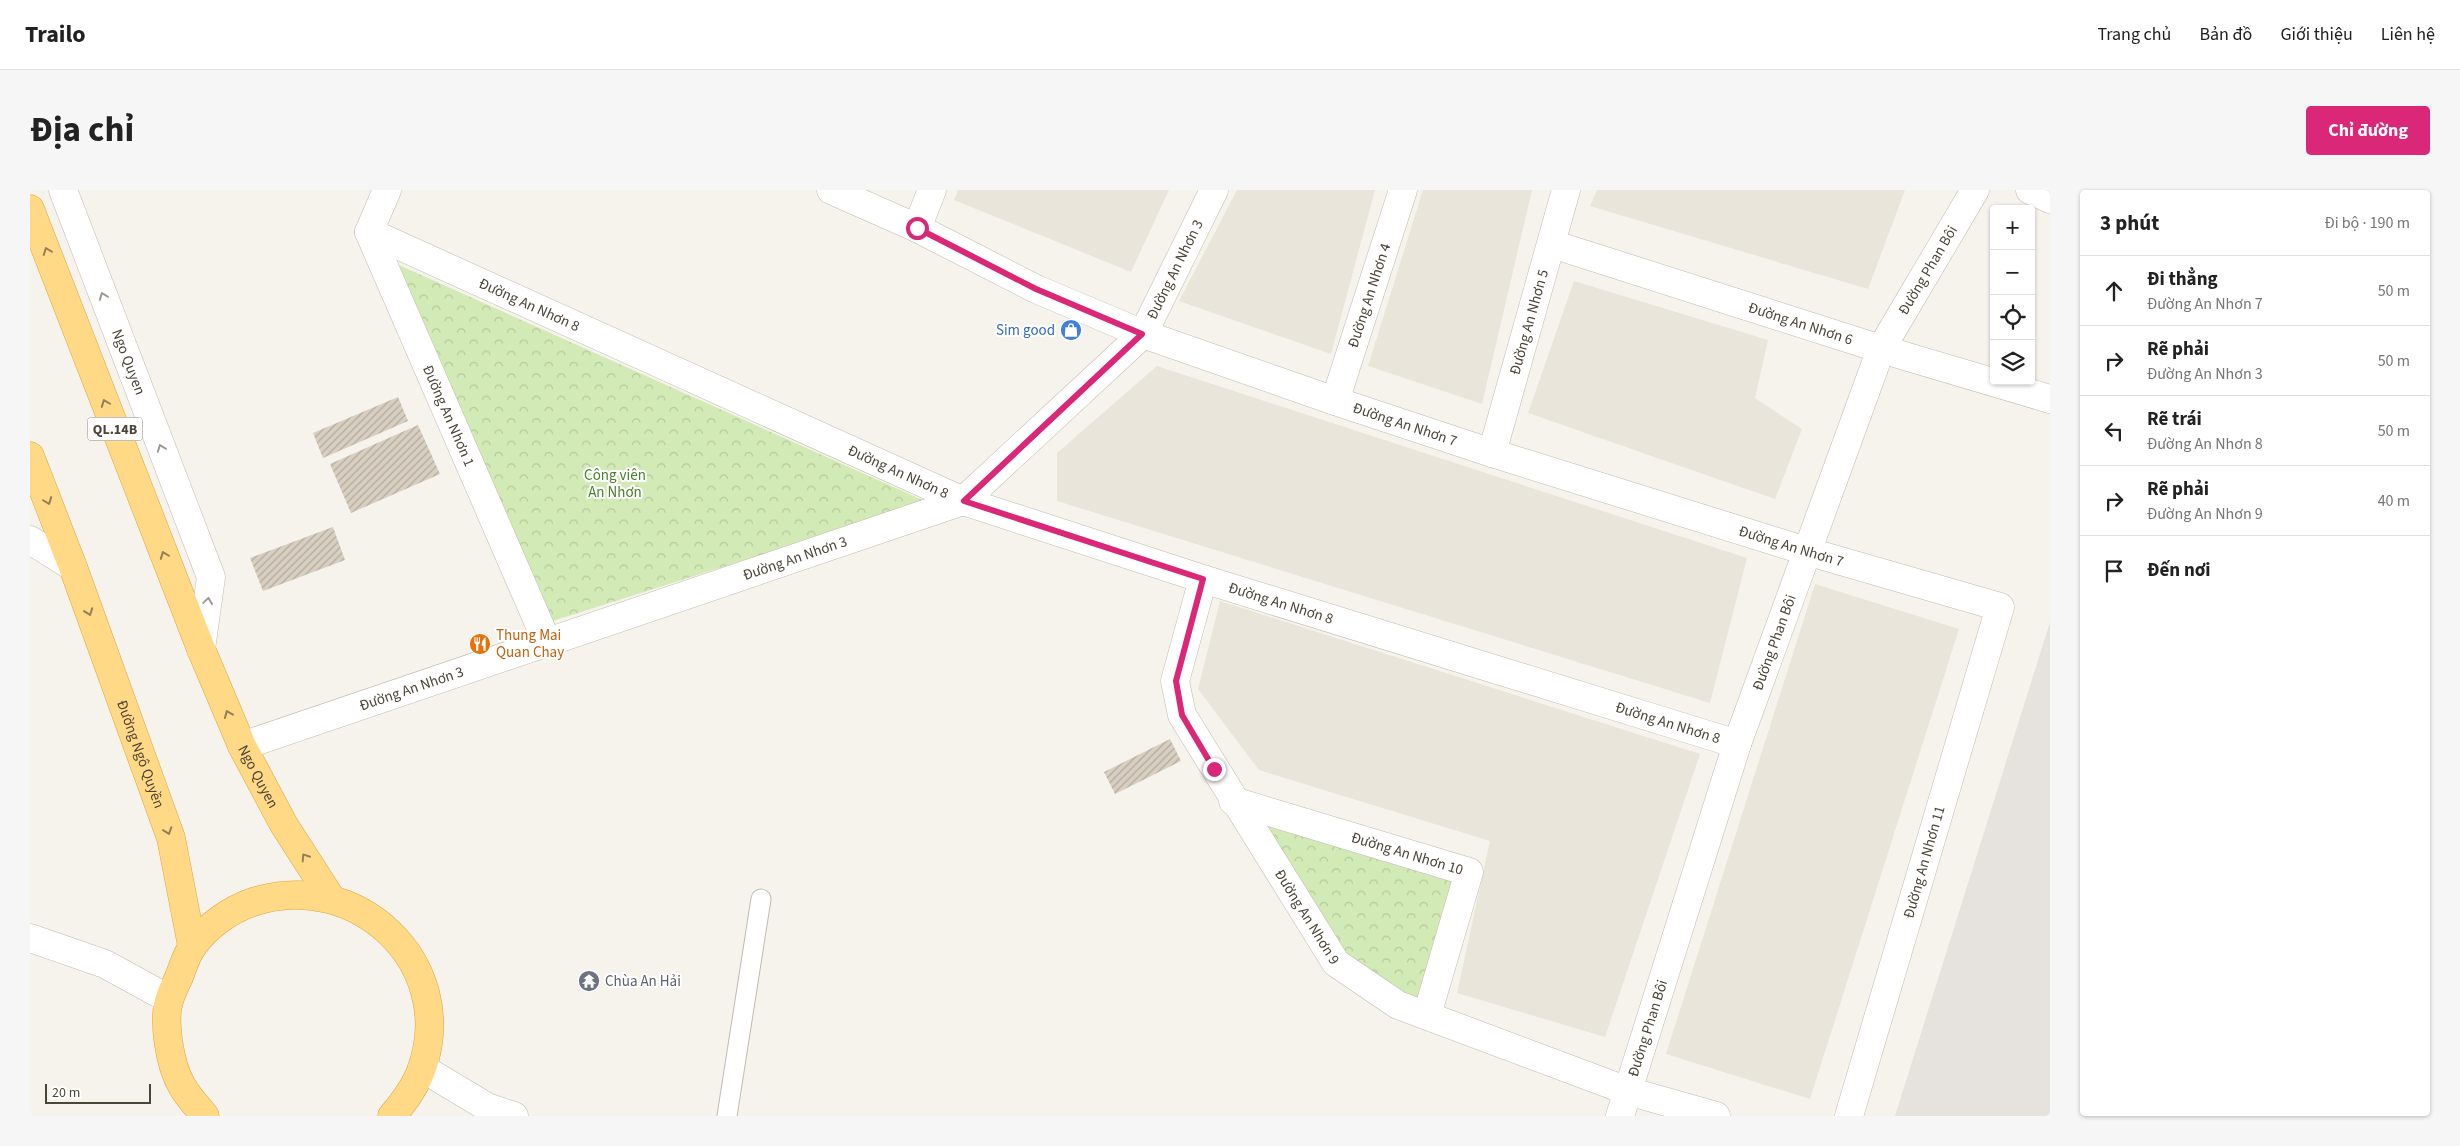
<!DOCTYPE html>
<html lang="vi">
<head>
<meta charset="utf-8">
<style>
  body { margin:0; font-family:"Source Sans 3",sans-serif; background:#f6f6f6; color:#222 }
  .controls { position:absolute; right:15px; top:15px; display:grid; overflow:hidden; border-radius:5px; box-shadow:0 1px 4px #0004 }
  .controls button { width:45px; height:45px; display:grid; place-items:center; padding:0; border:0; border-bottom:1px solid #e0e0e0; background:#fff; color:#222; font:25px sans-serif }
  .scale { position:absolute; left:15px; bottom:12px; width:106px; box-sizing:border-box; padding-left:5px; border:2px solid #4b4439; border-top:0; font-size:14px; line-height:18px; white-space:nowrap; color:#4b4439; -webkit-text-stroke:4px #fff; paint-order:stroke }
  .stop { position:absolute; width:15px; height:15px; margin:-11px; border:4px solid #db2777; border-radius:50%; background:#fff }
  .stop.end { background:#db2777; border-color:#fff; box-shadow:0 1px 5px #0008 }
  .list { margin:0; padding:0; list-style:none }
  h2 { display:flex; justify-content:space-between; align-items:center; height:65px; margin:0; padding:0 20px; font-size:21px }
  h2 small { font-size:16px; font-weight:400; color:#767676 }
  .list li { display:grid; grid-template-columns:32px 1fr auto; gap:15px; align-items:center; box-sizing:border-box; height:70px; padding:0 20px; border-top:1px solid #e0e0e0 }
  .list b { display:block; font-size:19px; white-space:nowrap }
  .list p { margin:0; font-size:16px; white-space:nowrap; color:#767676 }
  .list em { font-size:16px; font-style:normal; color:#767676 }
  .icon { flex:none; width:28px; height:28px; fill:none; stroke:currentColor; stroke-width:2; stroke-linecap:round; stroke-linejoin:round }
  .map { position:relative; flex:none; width:2020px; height:926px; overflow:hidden; border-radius:5px }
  header { display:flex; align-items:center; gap:30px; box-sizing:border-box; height:70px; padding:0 25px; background:#fff; border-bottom:1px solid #e0e0e0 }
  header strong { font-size:24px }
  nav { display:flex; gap:28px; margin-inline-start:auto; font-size:18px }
  .intro { display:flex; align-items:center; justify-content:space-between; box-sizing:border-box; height:120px; padding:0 30px }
  h1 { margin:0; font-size:35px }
  .button { padding:12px 22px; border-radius:5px; background:#db2777; color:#fff; font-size:18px; font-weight:700 }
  main { display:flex; gap:30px; padding:0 30px }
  aside { flex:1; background:#fff; border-radius:5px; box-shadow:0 1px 4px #0004 }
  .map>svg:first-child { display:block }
  .residential { fill:#eae5da }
  .industrial { fill:#e6e2dd }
  .forest { fill:url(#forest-crowns) }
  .building { fill:url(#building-hatch) }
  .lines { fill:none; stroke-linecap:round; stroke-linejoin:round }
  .service-casing { stroke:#c2bbae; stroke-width:21 }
  .minor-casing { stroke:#c2bbae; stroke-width:29 }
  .tertiary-casing { stroke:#c2bbae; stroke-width:29 }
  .trunk-casing { stroke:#e0a43c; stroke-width:29 }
  .service { stroke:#fff; stroke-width:19 }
  .minor { stroke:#fff; stroke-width:28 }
  .tertiary { stroke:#fff; stroke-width:28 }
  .trunk { stroke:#ffd985; stroke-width:28 }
  .oneway { stroke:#938057 }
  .oneway2 { stroke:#9c9892 }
  .route { stroke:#db2777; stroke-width:6 }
  .labels { text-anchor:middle; stroke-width:4; stroke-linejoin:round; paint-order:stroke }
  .shield { fill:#fff; stroke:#817c74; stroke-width:1 }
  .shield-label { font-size:14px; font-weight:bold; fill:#4b4439 }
  .street-label { font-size:15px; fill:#4b4439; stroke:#fff }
  .shop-label { font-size:15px; fill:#366cbe; stroke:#fff; text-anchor:end }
  .park-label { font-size:15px; fill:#4a7f2a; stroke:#fff }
  .food-label { font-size:15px; fill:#c56008; stroke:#fff; text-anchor:start }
  .worship-label { font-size:15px; fill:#5b616d; stroke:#fff; text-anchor:start }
</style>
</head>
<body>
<header>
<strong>Trailo</strong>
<nav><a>Trang chủ</a><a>Bản đồ</a><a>Giới thiệu</a><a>Liên hệ</a></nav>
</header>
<div class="intro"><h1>Địa chỉ</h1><a class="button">Chỉ đường</a></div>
<main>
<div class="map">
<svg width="2020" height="926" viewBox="0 0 2020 926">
  <defs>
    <pattern id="forest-crowns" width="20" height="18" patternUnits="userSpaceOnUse" patternTransform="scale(1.25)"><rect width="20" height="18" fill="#d2eab5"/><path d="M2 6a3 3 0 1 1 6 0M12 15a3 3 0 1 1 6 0" fill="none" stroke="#b6ca9c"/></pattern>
    <pattern id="building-hatch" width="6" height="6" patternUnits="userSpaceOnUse" patternTransform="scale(1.25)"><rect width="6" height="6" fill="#d8cfc1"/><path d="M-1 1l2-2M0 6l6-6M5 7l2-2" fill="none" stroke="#b1aa9e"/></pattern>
  </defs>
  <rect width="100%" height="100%" fill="#f6f3ec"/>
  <g class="residential">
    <path d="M 928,0 L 1139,0 L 1101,82 L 924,10 Z"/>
    <path d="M 1207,0 L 1345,0 L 1301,164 L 1149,111 Z"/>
    <path d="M 1393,0 L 1502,0 L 1452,214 L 1338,176 Z"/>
    <path d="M 1567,0 L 1875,0 L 1838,99 L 1560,16 Z"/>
    <path d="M 1544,91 L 1738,150 L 1725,208 L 1772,239 L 1745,309 L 1498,223 Z"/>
    <path d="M 1127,176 L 1717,368 L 1680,513 L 1027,311 L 1027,263 Z"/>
    <path d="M 1785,394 L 1929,439 L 1780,909 L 1636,864 Z"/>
    <path d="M 1190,411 L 1670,564 L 1575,847 L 1427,803 L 1460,651 L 1229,580 L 1168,499 Z"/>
  </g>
  <path class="industrial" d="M 2020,432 L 2020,926 L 1865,926 Z"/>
  <g class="forest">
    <path d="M 369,75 L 897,312 L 523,431 Z"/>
    <path d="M 1219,622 L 1430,688 L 1393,817 L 1309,764 Z"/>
  </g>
  <g class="building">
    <path d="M 368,207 L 378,231 L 293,268 L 283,243 Z"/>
    <path d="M 388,235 L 410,284 L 321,323 L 300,274 Z"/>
    <path d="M 303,337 L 315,370 L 233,401 L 220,368 Z"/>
    <path d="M 1140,549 L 1151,571 L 1085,604 L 1074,582 Z"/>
  </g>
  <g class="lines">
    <g class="service-casing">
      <path id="service" d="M 697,926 L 731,709"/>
    </g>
    <g class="minor-casing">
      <g id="minor">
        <path id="s1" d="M 357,0 L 339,42 L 517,452"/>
        <path id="s2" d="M 801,0 L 887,38 L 1006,99 L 1113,144 L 1305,211 L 1462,263 L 1776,361 L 1970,417 L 1819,926"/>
        <path d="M 2000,0 L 2020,9"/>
        <path d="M 887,38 L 902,0"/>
        <path id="s3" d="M 339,42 L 933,311 L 1173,389 L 1707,554"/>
        <path id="s4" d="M 1522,54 L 1851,159 L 2020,209"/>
        <path id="s5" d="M 1305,211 L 1373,0"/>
        <path id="s6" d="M 1462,263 L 1536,0"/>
        <path id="s7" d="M 1173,389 L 1145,491 L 1152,525 L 1306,773 L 1368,815 L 1598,901 L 1686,926"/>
        <path id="s8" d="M 212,556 L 933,311 L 1113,144 L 1184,0"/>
        <path id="s9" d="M 1203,611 L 1439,682 L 1397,825"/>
        <path id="s10" d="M 1590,926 L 1707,554 L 1851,159 L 1945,0"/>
      </g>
    </g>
    <g class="tertiary-casing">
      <g id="tertiary">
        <path id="s11" d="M 33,0 L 181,387 L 171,459"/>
        <path d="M 0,350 L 43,377"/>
        <path d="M 0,748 L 75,774 L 139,809"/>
        <path d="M 392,878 L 457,917 L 484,926"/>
      </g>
    </g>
    <g class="trunk-casing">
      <g id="trunk">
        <path id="s12" d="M 0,19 L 171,459 L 212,556 L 254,635 L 301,708"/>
        <path id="s13" d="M 0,266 L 43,377 L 141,648 L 162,756"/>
        <path d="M 175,926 C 167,916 158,907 152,896 C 140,876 132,830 140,808 C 142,801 146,794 149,787 C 153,777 156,765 163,756 C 177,736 200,720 223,712 C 326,678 428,773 392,878 C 386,896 374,912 362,926"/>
      </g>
    </g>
    <use href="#service" class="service"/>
    <use href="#minor" class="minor"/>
    <use href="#tertiary" class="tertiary"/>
    <use href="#trunk" class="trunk"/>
  </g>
  <defs><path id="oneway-chevron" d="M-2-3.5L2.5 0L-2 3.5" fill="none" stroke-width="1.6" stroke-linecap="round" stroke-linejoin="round" transform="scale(1.25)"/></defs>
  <g class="oneway">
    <use href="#oneway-chevron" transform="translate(17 61) rotate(-111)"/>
    <use href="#oneway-chevron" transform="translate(75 213) rotate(-111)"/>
    <use href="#oneway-chevron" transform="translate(18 311) rotate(69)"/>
    <use href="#oneway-chevron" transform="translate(134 365) rotate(-111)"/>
    <use href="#oneway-chevron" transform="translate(59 422) rotate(70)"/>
    <use href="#oneway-chevron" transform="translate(198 524) rotate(-113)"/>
    <use href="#oneway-chevron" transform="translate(138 641) rotate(71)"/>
    <use href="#oneway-chevron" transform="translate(275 667) rotate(-123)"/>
  </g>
  <g class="oneway2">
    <use href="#oneway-chevron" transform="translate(73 106) rotate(-111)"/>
    <use href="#oneway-chevron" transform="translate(131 258) rotate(-111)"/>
    <use href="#oneway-chevron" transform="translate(178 411) rotate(-82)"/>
  </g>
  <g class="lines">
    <path class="route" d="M 887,38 L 1006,99 L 1112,144 L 934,311 L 1173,389 L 1146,491 L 1152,525 L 1184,579"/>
  </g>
  <defs>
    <g id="shop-disc" transform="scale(1.125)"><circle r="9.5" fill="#3f7fe0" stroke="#fff"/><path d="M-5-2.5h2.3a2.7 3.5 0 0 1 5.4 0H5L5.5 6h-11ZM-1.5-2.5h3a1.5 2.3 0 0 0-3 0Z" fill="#fff"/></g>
    <g id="restaurant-disc" transform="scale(1.125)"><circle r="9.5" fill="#e8710a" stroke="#fff"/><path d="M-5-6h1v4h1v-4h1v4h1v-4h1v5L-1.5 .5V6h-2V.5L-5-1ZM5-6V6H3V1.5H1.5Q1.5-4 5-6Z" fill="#fff"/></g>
    <g id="temple-disc" transform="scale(1.125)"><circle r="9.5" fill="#6b7280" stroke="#fff"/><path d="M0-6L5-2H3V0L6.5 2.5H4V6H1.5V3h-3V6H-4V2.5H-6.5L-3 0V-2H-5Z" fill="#fff"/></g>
  </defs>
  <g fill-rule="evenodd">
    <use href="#shop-disc" x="1041" y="140"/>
    <use href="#restaurant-disc" x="450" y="454"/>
    <use href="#temple-disc" x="559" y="791"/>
  </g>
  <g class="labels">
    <rect class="shield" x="57.5" y="227.5" width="55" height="23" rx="4"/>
    <g class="shield-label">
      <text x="85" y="244">QL.14B</text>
    </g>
    <g class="street-label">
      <text dy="5" stroke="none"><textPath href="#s8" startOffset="1079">Đường An Nhơn 3</textPath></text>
      <text dy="5" stroke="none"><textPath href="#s10" startOffset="902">Đường Phan Bôi</textPath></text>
      <text dy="5" stroke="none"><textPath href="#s5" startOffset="111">Đường An Nhơn 4</textPath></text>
      <text dy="5" stroke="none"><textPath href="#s3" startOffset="176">Đường An Nhơn 8</textPath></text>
      <text dy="5" stroke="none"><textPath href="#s6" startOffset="136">Đường An Nhơn 5</textPath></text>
      <text dy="5" stroke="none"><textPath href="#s4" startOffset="261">Đường An Nhơn 6</textPath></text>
      <text dy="5" stroke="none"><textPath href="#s11" startOffset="184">Ngo Quyen</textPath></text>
      <text dy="5" stroke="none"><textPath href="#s1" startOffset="246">Đường An Nhơn 1</textPath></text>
      <text dy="5" stroke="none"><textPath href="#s2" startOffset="621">Đường An Nhơn 7</textPath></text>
      <text dy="5" stroke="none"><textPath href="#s3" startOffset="581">Đường An Nhơn 8</textPath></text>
      <text dy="5" stroke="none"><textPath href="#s2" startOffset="1026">Đường An Nhơn 7</textPath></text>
      <text dy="5" stroke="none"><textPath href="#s8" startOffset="584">Đường An Nhơn 3</textPath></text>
      <text dy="5" stroke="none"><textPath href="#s3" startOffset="986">Đường An Nhơn 8</textPath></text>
      <text dy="5" stroke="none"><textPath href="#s10" startOffset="498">Đường Phan Bôi</textPath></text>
      <text dy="5" stroke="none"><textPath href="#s8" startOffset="179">Đường An Nhơn 3</textPath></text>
      <text dy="5" stroke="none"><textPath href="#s3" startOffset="1391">Đường An Nhơn 8</textPath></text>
      <text dy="5" stroke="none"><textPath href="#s13" startOffset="318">Đường Ngô Quyền</textPath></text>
      <text dy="5" stroke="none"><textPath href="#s12" startOffset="612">Ngo Quyen</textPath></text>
      <text dy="5" stroke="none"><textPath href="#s9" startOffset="182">Đường An Nhơn 10</textPath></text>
      <text transform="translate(1894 672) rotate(-74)" y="5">Đường An Nhơn 11</text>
      <text dy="5" stroke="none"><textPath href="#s7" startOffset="378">Đường An Nhơn 9</textPath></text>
      <text dy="5" stroke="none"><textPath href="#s10" startOffset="92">Đường Phan Bôi</textPath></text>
    </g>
    <g class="shop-label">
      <text x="1025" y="145">Sim good</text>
    </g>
    <g class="park-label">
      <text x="585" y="290">Công viên<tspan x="585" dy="17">An Nhơn</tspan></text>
    </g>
    <g class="food-label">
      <text x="466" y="450">Thung Mai<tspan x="466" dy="17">Quan Chay</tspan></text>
    </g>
    <g class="worship-label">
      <text x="575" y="796">Chùa An Hải</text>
    </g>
  </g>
</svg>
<div class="controls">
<button>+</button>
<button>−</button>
<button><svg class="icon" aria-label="locate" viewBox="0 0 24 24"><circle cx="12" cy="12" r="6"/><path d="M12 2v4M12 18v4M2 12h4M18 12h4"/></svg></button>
<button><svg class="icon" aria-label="layers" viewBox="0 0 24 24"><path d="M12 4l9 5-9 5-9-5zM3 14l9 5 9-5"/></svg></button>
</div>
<div class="scale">20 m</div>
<div class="stop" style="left:887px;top:38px"></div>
<div class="stop end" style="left:1184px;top:579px"></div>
</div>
<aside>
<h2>3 phút<small>Đi bộ · 190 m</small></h2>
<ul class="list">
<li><svg class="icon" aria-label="ahead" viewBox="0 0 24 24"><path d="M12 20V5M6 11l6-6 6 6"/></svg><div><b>Đi thẳng</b><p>Đường An Nhơn 7</p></div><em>50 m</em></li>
<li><svg class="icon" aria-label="right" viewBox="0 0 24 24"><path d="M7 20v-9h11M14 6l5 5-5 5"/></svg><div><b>Rẽ phải</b><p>Đường An Nhơn 3</p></div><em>50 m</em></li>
<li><svg class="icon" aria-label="left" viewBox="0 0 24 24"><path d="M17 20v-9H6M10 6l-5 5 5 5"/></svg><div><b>Rẽ trái</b><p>Đường An Nhơn 8</p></div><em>50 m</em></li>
<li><svg class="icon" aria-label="right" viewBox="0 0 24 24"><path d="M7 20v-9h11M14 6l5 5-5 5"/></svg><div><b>Rẽ phải</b><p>Đường An Nhơn 9</p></div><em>40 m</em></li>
<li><svg class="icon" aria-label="arrive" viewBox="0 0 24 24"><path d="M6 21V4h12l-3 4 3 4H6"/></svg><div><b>Đến nơi</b></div></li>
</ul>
</aside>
</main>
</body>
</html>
